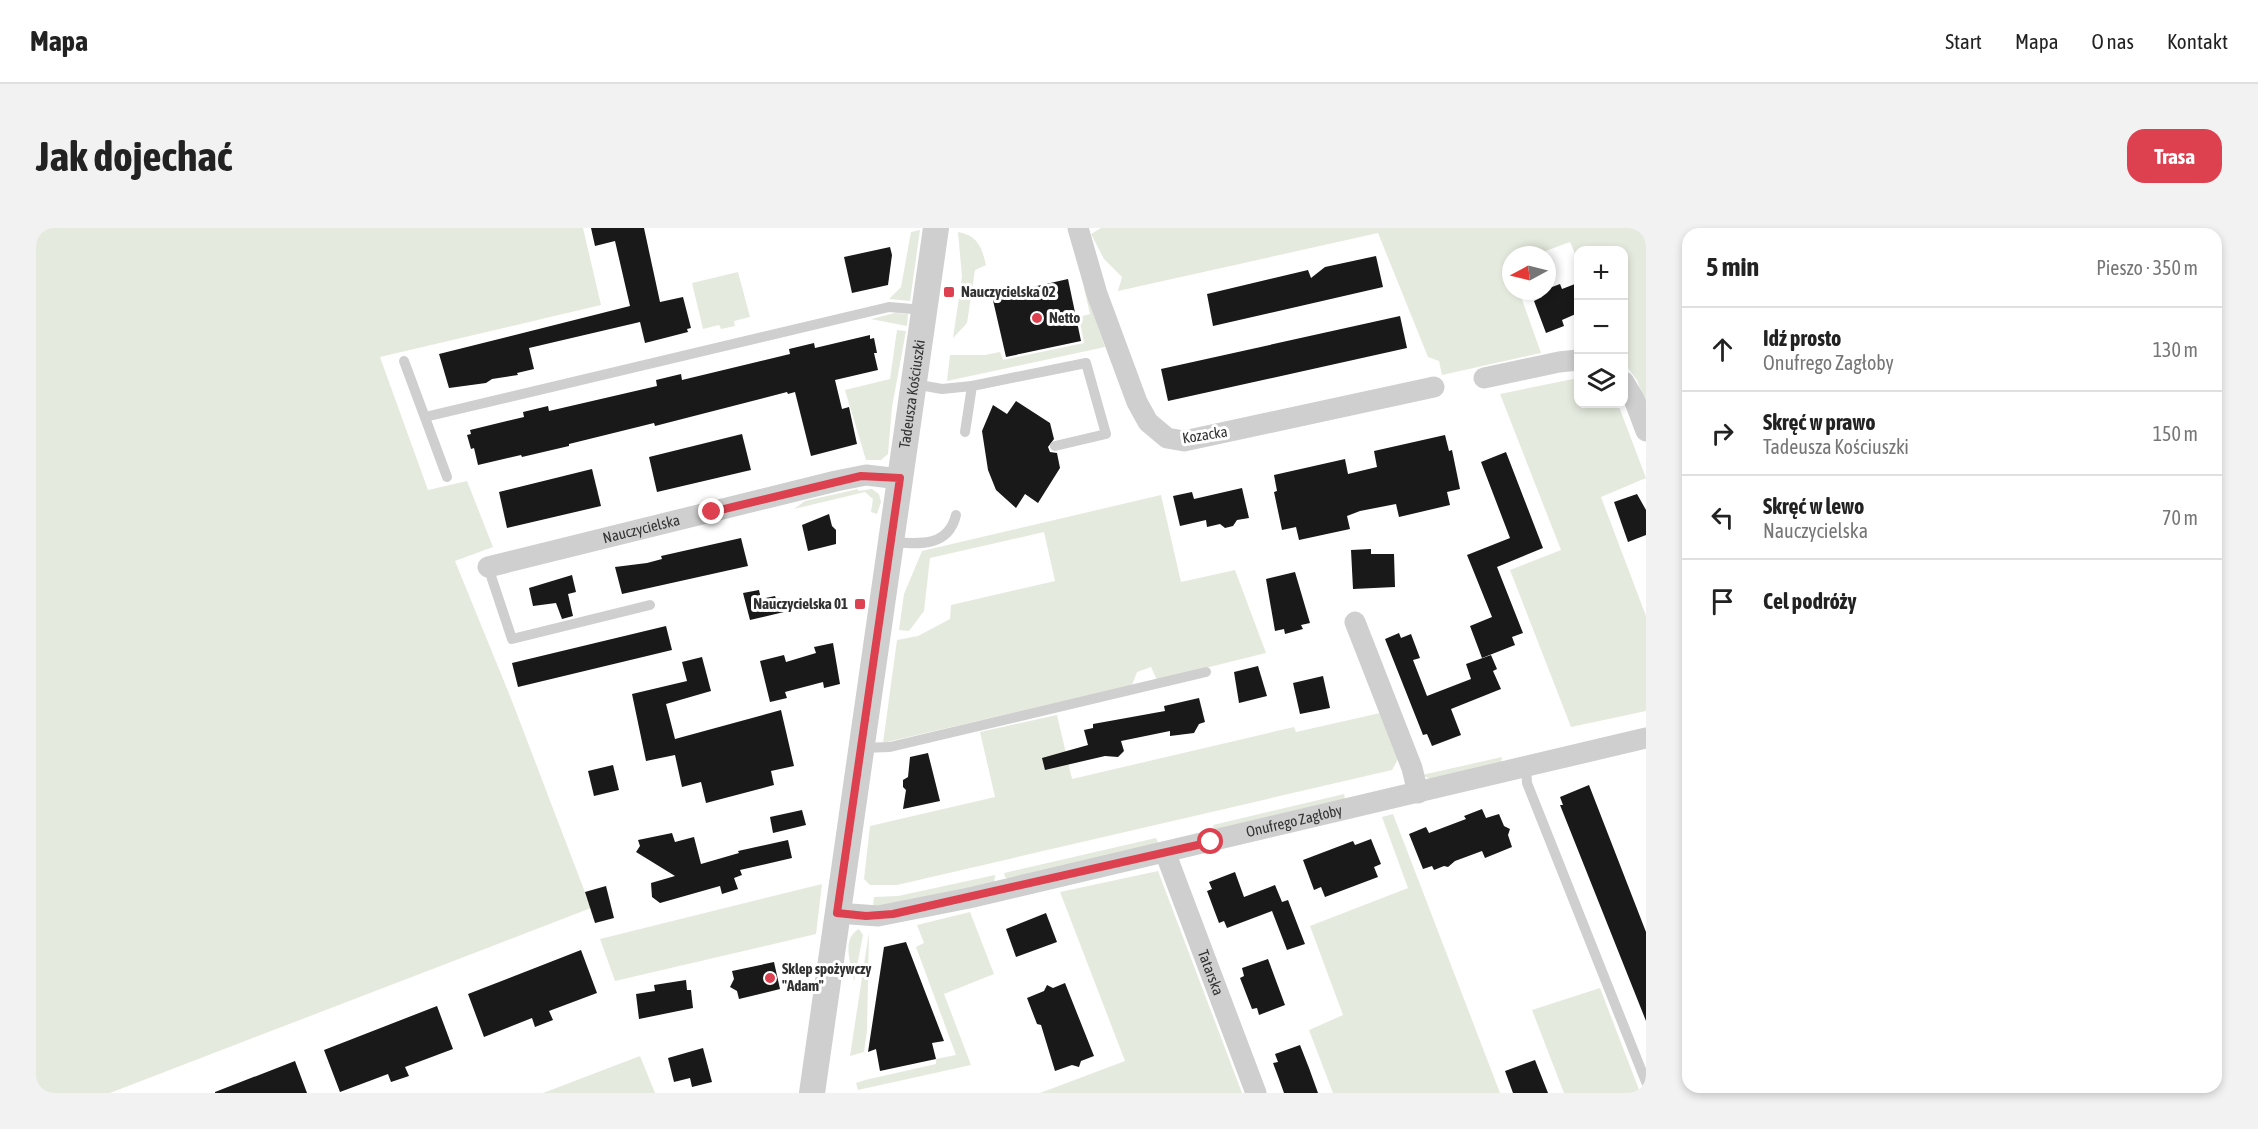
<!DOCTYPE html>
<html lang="pl">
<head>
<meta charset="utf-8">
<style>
  body { margin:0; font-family:"Asap Condensed",sans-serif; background:#f2f2f2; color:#222 }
  .controls { position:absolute; right:18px; top:18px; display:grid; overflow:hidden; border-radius:12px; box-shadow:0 3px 9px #0003 }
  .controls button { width:54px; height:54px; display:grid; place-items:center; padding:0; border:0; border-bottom:2px solid #e0e0e0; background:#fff; color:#222; font:30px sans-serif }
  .compass { position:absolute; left:1466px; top:18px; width:54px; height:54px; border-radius:50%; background:#fff; box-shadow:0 3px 9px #0003; rotate:263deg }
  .stop { position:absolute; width:18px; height:18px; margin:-14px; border:4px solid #dd404f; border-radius:50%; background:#fff }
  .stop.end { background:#dd404f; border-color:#fff; box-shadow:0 2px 6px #0008 }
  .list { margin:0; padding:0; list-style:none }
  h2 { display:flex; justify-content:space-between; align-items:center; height:78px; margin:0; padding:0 24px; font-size:26px }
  h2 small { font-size:20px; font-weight:400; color:#767676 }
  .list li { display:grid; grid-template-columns:39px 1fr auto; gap:18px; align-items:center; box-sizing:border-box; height:84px; padding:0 24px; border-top:2px solid #e0e0e0 }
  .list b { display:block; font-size:22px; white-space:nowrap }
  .list p { margin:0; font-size:20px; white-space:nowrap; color:#767676 }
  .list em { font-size:20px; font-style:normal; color:#767676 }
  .icon { flex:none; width:33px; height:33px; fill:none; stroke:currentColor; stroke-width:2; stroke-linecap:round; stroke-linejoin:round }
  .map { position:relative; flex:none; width:1610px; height:865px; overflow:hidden; border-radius:18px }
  header { display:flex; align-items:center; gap:36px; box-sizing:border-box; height:84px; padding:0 30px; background:#fff; border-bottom:2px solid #e0e0e0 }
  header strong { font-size:28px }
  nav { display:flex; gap:33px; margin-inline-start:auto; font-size:21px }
  .intro { display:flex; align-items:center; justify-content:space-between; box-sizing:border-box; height:144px; padding:0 36px }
  h1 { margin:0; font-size:42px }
  .button { padding:15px 27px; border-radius:18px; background:#dd404f; color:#fff; font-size:21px; font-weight:700 }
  main { display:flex; gap:36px; padding:0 36px }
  aside { flex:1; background:#fff; border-radius:18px; box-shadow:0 3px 9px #0003 }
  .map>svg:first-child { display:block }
  .green { fill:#e5eade }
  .building { fill:#191919 }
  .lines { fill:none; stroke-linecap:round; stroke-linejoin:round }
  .service { stroke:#cfcfcf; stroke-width:10 }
  .minor { stroke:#cfcfcf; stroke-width:21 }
  .tertiary { stroke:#cfcfcf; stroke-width:26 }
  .route { stroke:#dd404f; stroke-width:8 }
  .poi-dot { fill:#dd404f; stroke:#fff; stroke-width:2 }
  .labels { text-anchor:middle; stroke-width:6; stroke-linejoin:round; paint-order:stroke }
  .poi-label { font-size:15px; font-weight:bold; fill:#323232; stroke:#fff; text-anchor:start }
  .street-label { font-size:15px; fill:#323232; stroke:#fff }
</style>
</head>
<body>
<header>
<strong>Mapa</strong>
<nav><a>Start</a><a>Mapa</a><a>O nas</a><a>Kontakt</a></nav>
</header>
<div class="intro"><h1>Jak dojechać</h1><a class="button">Trasa</a></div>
<main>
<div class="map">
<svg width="1610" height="865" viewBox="0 0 1610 865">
  <rect width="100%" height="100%" fill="#fff"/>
  <g class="green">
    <path d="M 0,0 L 547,0 L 565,77 L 344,129 L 392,262 L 431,253 L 457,319 L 419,333 L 476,473 L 555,680 L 74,865 L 0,865 Z"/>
    <path d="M 1065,0 L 1610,0 L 1610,176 L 1601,152 L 1588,135 L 1588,22 L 1542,22 L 1542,33 L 1534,14 L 1499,27 L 1475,27 L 1475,63 L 1483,63 L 1505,125 L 1406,147 L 1403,133 L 1392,129 L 1342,5 L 1082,63 L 1086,49 L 1068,31 L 1055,6 Z"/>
    <path d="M 884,2 L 874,73 L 853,71 L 865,59 L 875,4 Z"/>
    <path d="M 922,4 C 941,7 946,19 950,37 L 939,42 L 931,95 L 917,110 L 926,49 Z"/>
    <path d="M 702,44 L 714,89 L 698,93 L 699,98 L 685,101 L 683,97 L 667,101 L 656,55 Z"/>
    <path d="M 1047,56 L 1069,119 L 911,153 L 914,127 L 949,127 L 964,124 L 967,132 L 1048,115 L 1043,89 L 1054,86 Z"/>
    <path d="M 859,85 L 872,86 L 871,98 L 835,91 Z"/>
    <path d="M 861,102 L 870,103 L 856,179 L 852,226 L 845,232 L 830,232 L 809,162 L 854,151 Z"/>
    <path d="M 1542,150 L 1542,176 L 1582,176 L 1610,250 L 1565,269 L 1610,388 L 1610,483 L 1535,499 L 1474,342 L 1525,322 L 1464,166 Z"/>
    <path d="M 822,261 L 822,263 L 836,261 L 843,266 L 845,274 L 841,286 L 835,284 L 837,271 L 829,264 L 758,281 L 769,273 Z"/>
    <path d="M 1125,267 L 1145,354 L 1199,342 L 1230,425 L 1121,452 L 1115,439 L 1101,444 L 1096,457 L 847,515 L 861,412 L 882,408 L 914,391 L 915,377 L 1019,353 L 1008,304 L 894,330 L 888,383 L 873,403 L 863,402 L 868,366 L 886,323 Z"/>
    <path d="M 1344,485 L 1362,531 L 1356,542 L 861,657 L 834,657 L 828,651 L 834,598 L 959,569 L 944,504 L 1021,487 L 1036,551 L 1258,499 L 1260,504 Z"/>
    <path d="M 1466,529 L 1465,535 L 1394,551 L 1386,547 Z"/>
    <path d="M 1308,566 L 1309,571 L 1178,602 L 1177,597 Z"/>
    <path d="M 1357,586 L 1464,865 L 1297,865 L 1273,802 L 1307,787 L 1274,698 L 1372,660 L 1346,589 Z"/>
    <path d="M 1120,610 L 1123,617 L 972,651 L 969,649 L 968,645 Z"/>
    <path d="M 1122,643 L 1206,865 L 1004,865 L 1089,833 L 1024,664 Z"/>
    <path d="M 959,647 L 958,655 L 837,679 L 838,669 L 862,668 Z"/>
    <path d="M 786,656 L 780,706 L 579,753 L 564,711 Z"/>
    <path d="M 934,684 L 958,746 L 908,766 L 935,837 L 822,862 L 820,855 L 829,852 L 900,836 L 900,831 L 920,827 L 880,719 L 888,715 L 881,697 Z"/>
    <path d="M 823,701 L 827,707 L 818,754 C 816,737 804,711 823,701 Z"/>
    <path d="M 833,704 L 831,803 L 828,824 L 814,828 Z"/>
    <path d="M 1564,760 L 1602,859 L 1604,865 L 1528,865 L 1496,782 Z"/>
    <path d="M 604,828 L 619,865 L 507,865 Z"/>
  </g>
  <g class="building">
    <path d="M 555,0 L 608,0 L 624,74 L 647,69 L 655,100 L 651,101 L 652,104 L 609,115 L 604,94 L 493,120 L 498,141 L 481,145 L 482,147 L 456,151 L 450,155 L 413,160 L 403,126 L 594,78 L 579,13 L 559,18 Z"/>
    <path d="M 854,19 L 856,27 L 852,57 L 816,65 L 808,29 Z"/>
    <path d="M 1340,28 L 1347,59 L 1177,98 L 1171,66 L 1272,42 L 1275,50 L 1289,39 Z"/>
    <path d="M 1032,51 L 1045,113 L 970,129 L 956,68 Z"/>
    <path d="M 1524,56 L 1526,61 L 1539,56 L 1542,64 L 1542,85 L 1526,92 L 1528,98 L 1510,105 L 1498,73 L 1506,69 L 1503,64 Z"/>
    <path d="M 1364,88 L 1371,120 L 1132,173 L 1125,141 Z"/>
    <path d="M 834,107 L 834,111 L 838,110 L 841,125 L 838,125 L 842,142 L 799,152 L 806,181 L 813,179 L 821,216 L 775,228 L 759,164 L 752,166 L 751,164 L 619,198 L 618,195 L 533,216 L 533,218 L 486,229 L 485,227 L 442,237 L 438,220 L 435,221 L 431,207 L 435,206 L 434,202 L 488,189 L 487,184 L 512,178 L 513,183 L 621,158 L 620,152 L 645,146 L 646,152 L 754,126 L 753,121 L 778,115 L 779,120 Z"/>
    <path d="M 980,173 L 1014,195 L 1018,211 L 1012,219 L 1014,224 L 1021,225 L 1024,240 L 1002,275 L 989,266 L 980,280 L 960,262 L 952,242 L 946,203 L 957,177 L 971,186 Z"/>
    <path d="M 706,206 L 715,242 L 621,264 L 613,229 Z"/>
    <path d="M 1409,207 L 1413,223 L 1416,222 L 1424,261 L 1411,264 L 1414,277 L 1363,289 L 1360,276 L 1324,283 L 1311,288 L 1314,301 L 1263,312 L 1260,299 L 1246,302 L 1238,264 L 1241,263 L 1238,247 L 1309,231 L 1312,246 L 1341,239 L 1338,223 Z"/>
    <path d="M 1470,224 L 1507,320 L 1461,339 L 1487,405 L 1476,409 L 1479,417 L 1446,430 L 1434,398 L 1456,389 L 1431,327 L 1474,310 L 1445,234 Z"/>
    <path d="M 556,241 L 565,278 L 471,300 L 463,264 Z"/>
    <path d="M 1206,260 L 1213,290 L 1201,292 L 1197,298 L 1189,300 L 1184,296 L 1171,299 L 1170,292 L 1144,298 L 1137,268 L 1156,264 L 1158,271 Z"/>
    <path d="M 1601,266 L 1610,282 L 1610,307 L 1592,314 L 1578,274 Z"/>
    <path d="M 793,286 L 796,298 L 800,302 L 800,316 L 772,323 L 766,297 Z"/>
    <path d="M 705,310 L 712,338 L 586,366 L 579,339 L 611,335 L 626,331 L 625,328 Z"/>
    <path d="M 1335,321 L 1335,326 L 1358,326 L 1359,359 L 1317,361 L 1315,322 Z"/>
    <path d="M 1259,344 L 1274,395 L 1265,397 L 1267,401 L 1249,406 L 1248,401 L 1239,403 L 1230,351 Z"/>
    <path d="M 536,347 L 540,364 L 532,366 L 537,388 L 526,391 L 520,375 L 497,378 L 493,360 Z"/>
    <path d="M 723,362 L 725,371 L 739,368 L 740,371 L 745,370 L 748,384 L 714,392 L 707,365 Z"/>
    <path d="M 630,398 L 636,422 L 482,459 L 476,435 Z"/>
    <path d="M 1363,405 L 1365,410 L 1375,406 L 1384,430 L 1377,432 L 1391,468 L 1435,451 L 1430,436 L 1455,427 L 1461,441 L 1457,443 L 1465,461 L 1415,481 L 1425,507 L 1396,518 L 1391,506 L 1387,507 L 1349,411 Z"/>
    <path d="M 797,415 L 804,456 L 788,460 L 787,454 L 749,464 L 751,470 L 734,474 L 724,433 L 748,427 L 750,434 L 780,425 L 778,419 Z"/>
    <path d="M 666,429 L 675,463 L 630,476 L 639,511 L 745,482 L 758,538 L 735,543 L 738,557 L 670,575 L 665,554 L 646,559 L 639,527 L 610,533 L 596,466 L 651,453 L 646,434 Z"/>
    <path d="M 1222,438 L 1231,468 L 1203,475 L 1198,444 Z"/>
    <path d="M 1287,448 L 1294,480 L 1264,486 L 1257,455 Z"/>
    <path d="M 1163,470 L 1169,494 L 1163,496 L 1158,505 L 1134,508 L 1134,503 L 1085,513 L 1088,523 L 1082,529 L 1069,528 L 1009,542 L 1006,530 L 1052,517 L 1048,502 L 1057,500 L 1057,496 L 1129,483 L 1128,478 Z"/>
    <path d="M 892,525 L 904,573 L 867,581 L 870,562 L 867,559 L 867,552 L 872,549 L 874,529 Z"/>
    <path d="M 577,537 L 583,562 L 558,568 L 552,543 Z"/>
    <path d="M 1553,557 L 1610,704 L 1610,793 L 1524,577 L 1527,577 L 1524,569 Z"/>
    <path d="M 1446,581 L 1450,590 L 1463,586 L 1468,598 L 1474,601 L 1472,607 L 1476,619 L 1449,630 L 1446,623 L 1419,633 L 1412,639 L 1408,638 L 1398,642 L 1396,638 L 1387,641 L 1373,606 L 1390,599 L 1393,605 L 1430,591 L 1428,588 Z"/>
    <path d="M 766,582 L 770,597 L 737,605 L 734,589 Z"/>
    <path d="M 636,605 L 639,614 L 658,609 L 665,636 L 703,625 L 702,623 L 752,612 L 756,630 L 704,642 L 706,647 L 698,650 L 702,661 L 686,666 L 684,658 L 624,675 L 616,669 L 615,655 L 639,648 L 600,624 L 604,618 L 602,612 Z"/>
    <path d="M 1335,611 L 1345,636 L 1338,639 L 1342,649 L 1289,669 L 1285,659 L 1278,662 L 1267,632 L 1317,613 L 1319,617 Z"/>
    <path d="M 1199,644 L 1208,669 L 1239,657 L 1246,674 L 1252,672 L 1269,716 L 1251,722 L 1236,683 L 1191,700 L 1188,693 L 1183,695 L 1171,663 L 1176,661 L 1173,654 Z"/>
    <path d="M 570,658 L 578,690 L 559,695 L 549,664 Z"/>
    <path d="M 1010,685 L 1021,714 L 980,729 L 970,701 Z"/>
    <path d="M 870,714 L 908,813 L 896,815 L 900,831 L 844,843 L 840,821 L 832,824 L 848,719 Z"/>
    <path d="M 545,722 L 561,765 L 513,783 L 517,792 L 499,799 L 496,790 L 448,809 L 432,766 Z"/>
    <path d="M 1232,731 L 1249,777 L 1223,787 L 1221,780 L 1216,781 L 1204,750 L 1208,748 L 1206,740 Z"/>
    <path d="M 738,734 L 744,761 L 703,771 L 701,763 L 694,759 L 698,751 L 696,743 Z"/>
    <path d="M 650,752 L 651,762 L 655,762 L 657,780 L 603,791 L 600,766 L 619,763 L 618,757 Z"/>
    <path d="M 1029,755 L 1058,828 L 1045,833 L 1043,839 L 1036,837 L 1019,843 L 1005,797 L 1001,796 L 991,770 L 1008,763 L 1011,757 L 1017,760 Z"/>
    <path d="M 401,778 L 417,821 L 369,839 L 373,848 L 355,854 L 352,846 L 304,864 L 288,822 Z"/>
    <path d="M 1264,817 L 1273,840 L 1282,865 L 1248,865 L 1243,851 L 1237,835 L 1242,834 L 1239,826 Z"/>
    <path d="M 667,820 L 676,854 L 656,859 L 654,850 L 638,854 L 632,830 Z"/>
    <path d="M 1499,832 L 1512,865 L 1477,865 L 1469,843 Z"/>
    <path d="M 259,833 L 271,865 L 179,865 L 179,864 Z"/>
  </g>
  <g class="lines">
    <g class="service">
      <path d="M 368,133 L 411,249"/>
      <path d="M 878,156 L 906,161 L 936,158"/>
      <path d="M 389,189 L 853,79 L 888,82"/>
      <path d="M 929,204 L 936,158 L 1050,135 L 1070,206 L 1019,218"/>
      <path d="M 855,314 C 882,316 912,320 920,287"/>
      <path d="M 452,339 L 476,411 L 614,377"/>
      <path d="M 825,520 L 854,519 L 1170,444"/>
      <path d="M 1490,538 L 1491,555 L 1610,854"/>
    </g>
    <g class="minor">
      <path d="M 1042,0 L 1061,66 L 1101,174 L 1112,194 L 1131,210 L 1148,213 L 1398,159"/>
      <path d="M 1448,150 L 1523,134 L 1542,132"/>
      <path d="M 1588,154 L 1598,171 L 1610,203"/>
      <path id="s1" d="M 452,339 L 800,253 L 830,247 L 864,251"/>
      <path d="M 1319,394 L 1376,540 L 1382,565"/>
      <path id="s2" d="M 1129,624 L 1220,865"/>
      <path id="s3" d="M 801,685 L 842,688 L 933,670 L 1610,510"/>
    </g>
    <path class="tertiary" id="s4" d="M 776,865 L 900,0"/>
  </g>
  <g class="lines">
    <path class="route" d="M 676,284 L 825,248 L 864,250 L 801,685 L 830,688 L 857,686 L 1175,614"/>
  </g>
  <g class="poi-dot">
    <rect x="907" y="58" width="12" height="12" rx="3"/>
    <circle cx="1001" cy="90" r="6"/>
    <rect x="818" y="370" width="12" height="12" rx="3"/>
    <circle cx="734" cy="750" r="6"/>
  </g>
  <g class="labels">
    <g class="poi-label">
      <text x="925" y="69">Nauczycielska 02</text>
      <text x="1013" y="95">Netto</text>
      <text x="812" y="381" text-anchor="end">Nauczycielska 01</text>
      <text x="746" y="746">Sklep spożywczy<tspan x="746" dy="17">"Adam"</tspan></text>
    </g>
    <g class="street-label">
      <text dy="5" stroke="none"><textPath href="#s4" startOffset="706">Tadeusza Kościuszki</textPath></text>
      <text transform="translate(1169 207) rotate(-9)" y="5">Kozacka</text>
      <text dy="5" stroke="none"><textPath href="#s1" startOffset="158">Nauczycielska</textPath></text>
      <text dy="5" stroke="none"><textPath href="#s3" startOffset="468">Onufrego Zagłoby</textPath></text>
      <text dy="5" stroke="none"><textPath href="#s2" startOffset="129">Tatarska</textPath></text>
    </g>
  </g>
</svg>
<div class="controls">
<button>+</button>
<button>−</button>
<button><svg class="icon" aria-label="layers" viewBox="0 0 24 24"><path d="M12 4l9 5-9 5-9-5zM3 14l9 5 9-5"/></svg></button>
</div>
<svg class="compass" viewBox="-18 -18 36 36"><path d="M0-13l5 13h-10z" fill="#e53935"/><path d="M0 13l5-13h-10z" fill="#767676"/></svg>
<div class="stop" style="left:1175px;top:614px"></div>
<div class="stop end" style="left:676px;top:284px"></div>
</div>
<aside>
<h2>5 min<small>Pieszo · 350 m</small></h2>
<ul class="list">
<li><svg class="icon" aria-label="ahead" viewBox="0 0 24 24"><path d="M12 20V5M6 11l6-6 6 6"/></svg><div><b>Idź prosto</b><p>Onufrego Zagłoby</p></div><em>130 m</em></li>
<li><svg class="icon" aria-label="right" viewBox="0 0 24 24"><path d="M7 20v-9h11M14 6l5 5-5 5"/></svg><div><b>Skręć w prawo</b><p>Tadeusza Kościuszki</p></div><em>150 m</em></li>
<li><svg class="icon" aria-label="left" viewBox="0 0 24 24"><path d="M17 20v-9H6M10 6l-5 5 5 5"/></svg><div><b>Skręć w lewo</b><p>Nauczycielska</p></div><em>70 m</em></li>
<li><svg class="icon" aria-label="arrive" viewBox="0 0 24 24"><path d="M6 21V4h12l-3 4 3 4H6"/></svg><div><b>Cel podróży</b></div></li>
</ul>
</aside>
</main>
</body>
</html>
